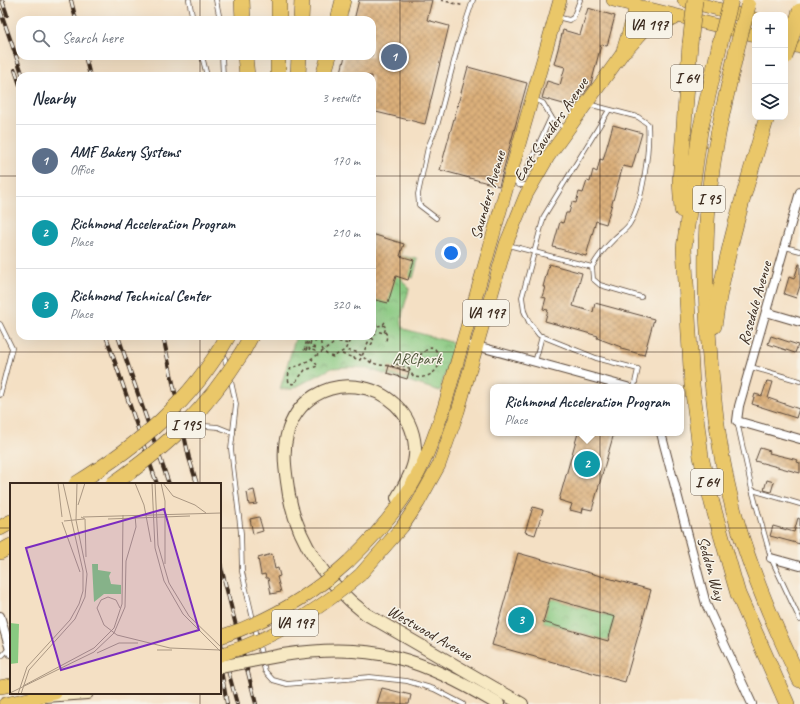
<!DOCTYPE html>
<html lang="en">
<head>
<meta charset="utf-8">
<style>
  body { margin:0; font-family:Caveat,sans-serif; background:#f2f2f3; color:#1f2937 }
  .controls { position:absolute; right:12px; top:12px; display:grid; overflow:hidden; border-radius:8px; box-shadow:0 4px 16px #0002 }
  .controls button { width:36px; height:36px; display:grid; place-items:center; padding:0; border:0; border-bottom:1px solid #e0e1e3; background:#fff; color:#1f2937; font:20px sans-serif }
  .you { position:absolute; left:451px; top:253px; width:14px; height:14px; margin:-10px; border:3px solid #fff; border-radius:50%; background:#1a73e8; box-shadow:0 0 0 6px #1a73e833 }
  .badge { display:grid; place-items:center; width:26px; height:26px; border-radius:50%; background:#111827; color:#fff; font-size:13px; font-weight:700 }
  .pin { position:absolute; translate:-50% -50%; border:2px solid #fff; box-shadow:0 1px 4px #0006 }
  .popup { position:absolute; left:490px; top:384px; width:194px; height:52px; box-sizing:border-box; display:grid; place-content:center; border-radius:8px; background:#fff; filter:drop-shadow(0 1px 3px #0005); font-size:13px; white-space:nowrap; color:#747a83 }
  .popup b { font-size:15px; color:#1f2937 }
  .popup::after { content:''; position:absolute; left:50%; top:100%; margin-left:-8px; border:8px solid transparent; border-top-color:#fff }
  .list { margin:0; padding:0; list-style:none }
  h2 { display:flex; justify-content:space-between; align-items:center; height:52px; margin:0; padding:0 16px; font-size:17px }
  h2 small { font-size:13px; font-weight:400; color:#747a83 }
  .list li { display:grid; grid-template-columns:26px 1fr auto; gap:12px; align-items:center; box-sizing:border-box; height:72px; padding:0 16px; border-top:1px solid #e0e1e3 }
  .list b { display:block; font-size:15px; white-space:nowrap }
  .list p { margin:0; font-size:13px; white-space:nowrap; color:#747a83 }
  .list em { font-size:13px; font-style:normal; color:#747a83 }
  .icon { flex:none; width:22px; height:22px; fill:none; stroke:currentColor; stroke-width:2; stroke-linecap:round; stroke-linejoin:round }
  .map { position:relative; flex:none; width:800px; height:704px; overflow:hidden }
  .search { position:absolute; background:#fff; box-shadow:0 4px 16px #0002; left:16px; top:16px; width:360px; height:44px; display:flex; align-items:center; gap:10px; box-sizing:border-box; padding:0 14px; border-radius:12px; color:#747a83; font-size:15px }
  .panel { position:absolute; background:#fff; box-shadow:0 4px 16px #0002; left:16px; top:72px; width:360px; height:268px; border-radius:12px }
  .map>svg:first-child { display:block }
  .park { fill:url(#park-crowns); stroke:#627a50 }
  .building { fill:url(#building-cross-hatch); fill-rule:evenodd }
  .lines { fill:none; stroke-linecap:round; stroke-linejoin:round }
  .lane-casing { stroke:#574537; stroke-width:5.5 }
  .street-casing { stroke:#574537; stroke-width:10 }
  .secondary-casing { stroke:#574537; stroke-width:14 }
  .primary-casing { stroke:#574537; stroke-width:14 }
  .highway-casing { stroke:#574537; stroke-width:16 }
  .path { stroke:#574537; stroke-width:1.5; stroke-dasharray:3 3; stroke-linecap:butt }
  .lane { stroke:#fff; stroke-width:4 }
  .street { stroke:#fff; stroke-width:8 }
  .secondary { stroke:#f7e9c3; stroke-width:12 }
  .primary { stroke:#eac769; stroke-width:13 }
  .highway { stroke:#eac769; stroke-width:15 }
  .rail-casing { stroke:#3b2a1e; stroke-width:4 }
  .rail { stroke:#f7f3e8; stroke-width:2.5; stroke-dasharray:8; stroke-linecap:butt }
  .secondary-bridge-casing { stroke:#574537; stroke-width:14; stroke-linecap:butt }
  .primary-bridge-casing { stroke:#574537; stroke-width:14; stroke-linecap:butt }
  .highway-bridge-casing { stroke:#574537; stroke-width:16; stroke-linecap:butt }
  .secondary-bridge { stroke:#f7e9c3; stroke-width:12 }
  .primary-bridge { stroke:#eac769; stroke-width:13 }
  .highway-bridge { stroke:#eac769; stroke-width:15 }
  .grid { fill:none; stroke:#3b2a1e; stroke-width:1; stroke-opacity:0.55 }
  .labels { text-anchor:middle; stroke-width:3; stroke-linejoin:round; paint-order:stroke }
  .shield { fill:#f7f3e8; stroke:#73665b; stroke-width:1 }
  .shield-label { font-size:15px; font-weight:bold; fill:#3b2a1e }
  .street-label { font-size:16px; fill:#3b2a1e; stroke:#f7f3e8 }
  .park-label { font-size:16px; fill:#525a3c; stroke:#f7f3e8 }
  .inset-road { fill:none; stroke:#aa9782; stroke-width:1 }
  .view { fill:#7b2cbf; fill-opacity:0.15; stroke:#7b2cbf; stroke-width:2 }
  .inset-edge { fill:none; stroke:#3b2a1e; stroke-width:2 }
</style>
</head>
<body>
<div class="map">
<svg width="800" height="704" viewBox="0 0 800 704">
  <defs>
    <pattern id="park-crowns" width="20" height="18" patternUnits="userSpaceOnUse"><rect width="20" height="18" fill="#89c981"/><path d="M2 6a3 3 0 1 1 6 0M12 15a3 3 0 1 1 6 0" fill="none" stroke="#71a369"/></pattern>
    <pattern id="building-cross-hatch" width="8" height="8" patternUnits="userSpaceOnUse"><rect width="8" height="8" fill="#dcb07c"/><path d="M0 0l8 8M0 8l8-8" fill="none" stroke="#b48f65"/></pattern>
  </defs>
  <rect width="100%" height="100%" fill="#f7f3e8"/>
  <filter id="ink" filterUnits="userSpaceOnUse"><feTurbulence type="fractalNoise" baseFrequency=".025" numOctaves="2"/><feDisplacementMap in="SourceGraphic" scale="8" xChannelSelector="R" yChannelSelector="G"/><feConvolveMatrix kernelMatrix="1 2 1 2 8 2 1 2 1" color-interpolation-filters="sRGB"/></filter>
  <filter id="wash" filterUnits="userSpaceOnUse"><feTurbulence type="fractalNoise" baseFrequency=".012" numOctaves="4" result="noise"/><feDisplacementMap in="SourceGraphic" scale="16" xChannelSelector="R" yChannelSelector="G"/><feGaussianBlur stdDeviation="0.9" result="paint"/><feColorMatrix in="noise" values="0 0 0 0 0 0 0 0 0 0 0 0 0 0 0 0 0 1.4 0 .05"/><feComposite in="paint" operator="in"/></filter>
  <g filter="url(#wash)">
    <rect width="100%" height="100%" fill="#f4e0c4"/>
    <g class="park">
      <path d="M 372,234 L 404,244 L 400,256 L 418,259 L 413,278 L 402,275 L 402,280 L 409,288 C 408,299 397,320 404,329 L 454,343 L 440,391 L 365,368 L 350,367 L 332,368 L 292,389 L 280,389 L 296,336 L 372,336 Z"/>
      <path d="M 550,598 L 615,617 L 608,641 L 543,622 Z"/>
    </g>
    <g id="blocks">
      <g class="building">
        <path d="M 359,0 L 432,0 L 427,20 L 449,26 L 425,124 L 372,111 L 372,76 L 340,76 L 345,56 L 372,56 L 372,20 L 354,20 Z"/>
        <path d="M 588,8 L 615,16 L 607,46 L 601,45 L 591,84 L 574,107 L 542,98 L 547,81 L 560,85 L 565,67 L 554,64 L 563,30 L 580,35 Z"/>
        <path d="M 468,67 L 527,83 L 499,186 L 440,170 Z"/>
        <path d="M 613,125 L 642,133 L 632,168 L 623,166 L 606,224 L 596,221 L 586,256 L 553,247 L 560,222 L 563,223 L 566,213 L 569,213 L 572,202 L 576,203 L 579,192 L 583,193 L 587,181 L 590,182 L 593,170 L 597,172 L 600,159 L 603,160 Z"/>
        <path d="M 372,234 L 404,244 L 400,256 L 414,260 L 408,280 L 396,276 L 388,303 L 372,299 Z"/>
        <path d="M 549,264 L 582,273 L 573,306 L 593,312 L 595,303 L 654,319 L 644,355 L 621,349 L 621,347 L 597,338 L 598,336 L 545,321 L 548,310 L 543,309 L 546,298 L 542,297 L 545,287 L 543,287 Z"/>
        <path d="M 799,264 L 800,264 L 800,286 L 796,298 L 784,294 L 789,277 L 794,279 Z"/>
        <path d="M 771,336 L 798,345 L 795,353 L 768,344 Z"/>
        <path d="M 389,366 L 409,372 L 407,379 L 387,373 Z"/>
        <path d="M 767,381 L 773,382 L 768,398 L 799,409 L 796,418 L 752,404 L 755,394 L 762,396 Z"/>
        <path d="M 578,433 L 614,433 L 592,510 L 583,508 L 582,513 L 570,510 L 572,504 L 559,500 Z"/>
        <path d="M 760,448 L 770,451 L 769,453 L 798,460 L 797,462 L 800,463 L 800,473 L 755,461 Z"/>
        <path d="M 767,480 L 774,482 L 771,492 L 764,490 Z"/>
        <path d="M 254,490 L 257,504 L 249,505 L 247,492 Z"/>
        <path d="M 533,507 L 543,510 L 535,535 L 525,532 Z"/>
        <path d="M 259,517 L 263,531 L 253,534 L 250,519 Z"/>
        <path d="M 798,518 L 800,519 L 800,544 L 770,536 L 773,526 L 794,532 Z"/>
        <path d="M 518,553 L 651,590 L 625,682 L 492,645 ZM 550,598 L 615,617 L 608,641 L 543,622 Z"/>
        <path d="M 272,554 L 275,569 L 278,568 L 280,576 L 277,577 L 281,592 L 271,594 L 268,578 L 266,578 L 265,574 L 261,575 L 258,558 Z"/>
        <path d="M 382,688 L 411,695 L 409,704 L 377,704 Z"/>
      </g>
    </g>
  </g>
  <g filter="url(#ink)">
    <use href="#blocks" fill-opacity="0" stroke="#574537" stroke-width="1"/>
    <g class="lines">
      <g class="lane-casing">
        <g id="lane">
          <path d="M 189,0 L 193,20"/>
          <path d="M 216,0 L 220,20"/>
          <path d="M 557,17 L 569,20 L 573,18 L 580,0"/>
          <path d="M 202,56 L 207,76"/>
          <path d="M 222,56 L 223,76"/>
          <path d="M 534,99 L 543,103 L 553,120 L 566,129"/>
          <path d="M 609,110 L 544,216 L 522,297 L 524,311 L 529,322 L 539,335 L 596,358 L 638,369 L 634,387"/>
          <path d="M 528,167 L 551,117"/>
          <path d="M 513,179 L 519,185 L 529,185"/>
          <path d="M 436,218 L 419,205 L 418,194 L 428,147 L 437,126 L 459,42 L 473,0"/>
          <path d="M 508,245 L 592,267 C 598,256 606,247 615,238 C 620,233 627,229 630,223 C 643,202 650,148 648,124 L 638,117 L 588,104"/>
          <path d="M 785,247 L 800,251"/>
          <path d="M 592,267 L 593,279 L 600,285 L 641,297"/>
          <path d="M 0,324 L 12,348 L 0,395"/>
          <path d="M 223,352 L 227,366"/>
          <path d="M 535,362 L 542,336"/>
          <path d="M 751,367 L 800,381"/>
          <path d="M 230,377 L 236,404 L 231,449 L 241,533 L 242,572 L 265,671 L 273,680 L 287,684 L 370,677 L 407,681 L 434,689 L 463,704"/>
          <path d="M 737,421 L 752,490 L 771,558 L 800,620"/>
          <path d="M 205,426 L 218,427 L 233,433"/>
          <path d="M 752,490 L 800,504"/>
          <path d="M 0,656 L 3,655 L 10,647"/>
        </g>
      </g>
      <g class="street-casing">
        <g id="street">
          <path d="M 800,192 L 739,406 L 737,421 L 800,439"/>
          <path d="M 766,312 L 800,322"/>
          <path d="M 473,345 L 627,387"/>
          <path d="M 661,433 L 706,604 L 752,704"/>
          <path d="M 771,558 L 800,566"/>
          <path d="M 0,616 L 11,653"/>
        </g>
      </g>
      <g class="secondary-casing">
        <g id="secondary">
          <path d="M 397,498 C 406,482 417,466 415,447 C 409,375 306,362 287,435 C 282,454 286,475 289,495 C 298,543 327,584 366,614 L 522,704"/>
          <path d="M 283,655 C 374,641 421,659 498,704"/>
          <path d="M 46,696 L 87,693"/>
        </g>
      </g>
      <g class="primary-casing">
        <g id="primary">
          <path d="M 613,0 L 755,35"/>
          <path d="M 684,0 L 755,19"/>
          <path d="M 785,43 L 800,47"/>
          <path d="M 626,50 C 644,33 646,19 674,19"/>
          <path d="M 349,561 C 376,535 401,507 418,474 C 429,453 436,430 444,408 L 560,0"/>
          <path d="M 360,575 L 402,527 L 418,503 L 439,465 L 458,411 L 506,244 L 526,195 L 548,157 L 622,54 L 634,15 L 634,0"/>
          <path d="M 0,687 L 11,685"/>
          <path d="M 5,704 L 55,693"/>
        </g>
      </g>
      <g class="highway-casing">
        <g id="highway">
          <path d="M 242,0 L 243,20"/>
          <path d="M 279,20 L 279,0"/>
          <path d="M 301,20 L 302,0"/>
          <path d="M 338,20 L 343,0"/>
          <path d="M 720,43 L 700,131 L 684,248 L 692,385 L 701,457 L 712,503 L 738,594 L 787,704"/>
          <path d="M 737,48 C 727,94 715,139 710,186 C 704,239 705,292 709,345 C 713,404 720,463 736,519 C 752,575 775,628 800,680"/>
          <path d="M 245,56 L 247,76"/>
          <path d="M 278,76 L 278,56"/>
          <path d="M 298,76 L 299,56"/>
          <path d="M 323,76 L 329,56"/>
          <path d="M 682,210 L 680,181 L 690,44"/>
          <path d="M 714,326 C 725,254 746,186 767,117"/>
          <path d="M 243,351 L 251,336"/>
          <path d="M 0,528 L 11,522"/>
          <path d="M 0,552 L 11,546"/>
        </g>
      </g>
      <g class="path">
        <path d="M 441,0 L 464,6"/>
        <path d="M 372,306 L 374,299"/>
        <path d="M 372,318 L 377,326"/>
        <path d="M 383,325 L 386,327 L 384,333 L 376,331 L 377,326 L 383,325 L 386,320"/>
        <path d="M 385,332 L 387,335 L 386,341"/>
        <path d="M 372,334 L 376,331"/>
        <path d="M 308,336 L 304,351 L 306,351 L 310,336"/>
        <path d="M 312,336 L 309,349 L 312,350"/>
        <path d="M 316,336 L 315,342 L 318,338 L 326,336"/>
        <path d="M 320,336 C 321,347 322,354 333,357 L 345,350 L 352,336"/>
        <path d="M 328,336 L 336,341 L 349,344"/>
        <path d="M 372,338 L 370,338 L 362,356 C 376,369 395,367 412,360 C 419,357 424,351 431,347 L 435,349 C 447,365 432,380 414,377 C 409,371 407,366 412,360"/>
        <path d="M 371,345 L 374,340 L 372,338 L 377,332"/>
        <path d="M 313,347 L 316,348 L 315,351 L 312,350 Z"/>
        <path d="M 342,354 L 360,360 L 362,356 L 356,352 L 345,350"/>
        <path d="M 311,358 L 318,366 L 305,370 L 294,384 L 289,383 C 288,379 288,374 290,370 C 292,366 297,367 301,365 C 311,359 328,349 336,341"/>
        <path d="M 397,358 L 400,363"/>
        <path d="M 370,363 L 373,359"/>
        <path d="M 396,364 L 409,368"/>
        <path d="M 391,366 L 409,371"/>
      </g>
      <use href="#lane" class="lane"/>
      <use href="#street" class="street"/>
      <use href="#secondary" class="secondary"/>
      <use href="#primary" class="primary"/>
      <use href="#highway" class="highway"/>
      <g class="rail-casing">
        <g id="rail">
          <path d="M 2,0 L 7,15"/>
          <path d="M 71,0 L 76,20"/>
          <path d="M 0,10 L 23,76"/>
          <path d="M 85,56 L 90,76"/>
          <path d="M 15,70 L 20,85"/>
          <path d="M 106,336 L 157,484"/>
          <path d="M 118,336 L 169,484"/>
          <path d="M 163,336 L 189,458 L 197,484"/>
          <path d="M 220,563 L 256,704"/>
          <path d="M 220,640 L 237,704"/>
          <path d="M 220,664 L 227,704"/>
        </g>
      </g>
      <use href="#rail" class="rail"/>
      <g class="secondary-bridge-casing">
        <path id="secondary-bridge" d="M 220,667 L 283,655"/>
      </g>
      <g class="primary-bridge-casing">
        <g id="primary-bridge">
          <path d="M 220,637 C 269,621 311,596 349,561"/>
          <path d="M 220,655 C 273,639 318,611 360,575"/>
        </g>
      </g>
      <g class="highway-bridge-casing">
        <g id="highway-bridge">
          <path d="M 720,43 L 731,0"/>
          <path d="M 690,44 L 695,0"/>
          <path d="M 737,48 L 748,6"/>
          <path d="M 785,57 L 800,11"/>
          <path d="M 76,484 C 139,445 191,402 228,336"/>
          <path d="M 113,484 C 170,444 205,411 243,351"/>
        </g>
      </g>
      <use href="#secondary-bridge" class="secondary-bridge"/>
      <use href="#primary-bridge" class="primary-bridge"/>
      <use href="#highway-bridge" class="highway-bridge"/>
    </g>
  </g>
  <path class="grid" d="M 200,0 L 200,20M 400,0 L 400,704M 600,0 L 600,704M 200,56 L 200,76M 0,176 L 20,176M 372,176 L 800,176M 200,336 L 200,484M 0,352 L 800,352M 0,528 L 11,528M 220,528 L 800,528M 200,693 L 200,704"/>
  <g class="labels">
    <g class="shield">
      <rect x="626" y="12" width="46" height="26" rx="3"/>
      <rect x="671" y="65" width="32" height="26" rx="3"/>
      <rect x="693" y="186" width="32" height="26" rx="3"/>
      <rect x="463" y="300" width="46" height="26" rx="3"/>
      <rect x="167" y="412" width="38" height="26" rx="3"/>
      <rect x="691" y="469" width="32" height="26" rx="3"/>
      <rect x="272" y="610" width="46" height="26" rx="3"/>
    </g>
    <g class="shield-label">
      <text x="649" y="30">VA 197</text>
      <text x="687" y="83">I 64</text>
      <text x="709" y="204">I 95</text>
      <text x="486" y="318">VA 197</text>
      <text x="186" y="430">I 195</text>
      <text x="707" y="487">I 64</text>
      <text x="295" y="628">VA 197</text>
    </g>
    <g class="street-label">
      <text transform="translate(550 129) rotate(-56)" y="6">East Saunders Avenue</text>
      <text transform="translate(487 195) rotate(-74)" y="6">Saunders Avenue</text>
      <text transform="translate(754 303) rotate(-74)" y="6">Rosedale Avenue</text>
      <text transform="translate(712 568) rotate(74)" y="6">Seddon Way</text>
      <text transform="translate(430 632) rotate(30)" y="6">Westwood Avenue</text>
    </g>
    <g class="park-label">
      <text x="417" y="364">ARCpark</text>
    </g>
  </g>
  <g transform="translate(10 483)">
    <rect width="211" height="211" fill="#f4e0c4"/>
    <path d="M 82,81 L 88,81 L 88,87 L 101,89 L 99,93 L 101,101 L 111,102 L 111,111 L 94,111 L 84,119 Z" fill="#89c981"/>
    <path d="M 0,140 L 9,141 L 8,180 L 0,181 Z" fill="#89c981"/>
    <path class="inset-road" d="M 48,0 L 52,34M 125,0 L 134,22 L 141,59M 142,0 L 145,65 L 154,98 L 173,131 L 211,169M 145,0 L 148,62 L 159,100 L 179,133 L 211,164M 151,0 L 155,18 L 155,81M 153,0 L 163,13 L 185,22 L 196,30M 68,22 L 75,0M 71,34 L 75,36 L 76,74M 73,34 L 211,30M 98,36 L 180,33M 54,38 L 74,36M 52,39 L 70,89M 110,125 L 106,117 L 98,114 L 91,117 L 87,125 L 94,142 L 107,152 L 160,165 L 210,167M 147,167 L 162,167M 87,170 L 109,160 L 128,160M 13,203 L 84,165 L 104,145 L 112,121 L 113,32M 0,210 L 84,169 L 104,150 L 115,124 L 116,78 L 126,44 L 125,32M 8,211 L 17,184 L 60,137 L 69,121 L 73,108 L 73,88 L 53,0M 11,211 L 19,187 L 65,136 L 75,114 L 77,91 L 66,37 L 67,0"/>
    <path class="view" d="M 154,26 L 189,147 L 51,187 L 16,65 Z"/>
    <rect width="211" height="211" class="inset-edge"/>
  </g>
</svg>
<div class="controls">
<button>+</button>
<button>−</button>
<button><svg class="icon" aria-label="layers" viewBox="0 0 24 24"><path d="M12 4l9 5-9 5-9-5zM3 14l9 5 9-5"/></svg></button>
</div>
<div class="you"></div>
<div class="pin badge" style="left:394px;top:57px;background:#5c6f8a">1</div>
<div class="pin badge" style="left:587px;top:464px;background:#0f9aa8">2</div>
<div class="popup"><b>Richmond Acceleration Program</b>Place</div>
<div class="pin badge" style="left:521px;top:620px;background:#0f9aa8">3</div>
<div class="search"><svg class="icon" aria-label="search" viewBox="0 0 24 24"><circle cx="10" cy="10" r="6"/><path d="M15 15l6 6"/></svg>Search here</div>
<section class="panel">
<h2>Nearby<small>3 results</small></h2>
<ul class="list">
<li><span class="badge" style="background:#5c6f8a">1</span><div><b>AMF Bakery Systems</b><p>Office</p></div><em>170 m</em></li>
<li><span class="badge" style="background:#0f9aa8">2</span><div><b>Richmond Acceleration Program</b><p>Place</p></div><em>210 m</em></li>
<li><span class="badge" style="background:#0f9aa8">3</span><div><b>Richmond Technical Center</b><p>Place</p></div><em>320 m</em></li>
</ul>
</section>
</div>
</body>
</html>
